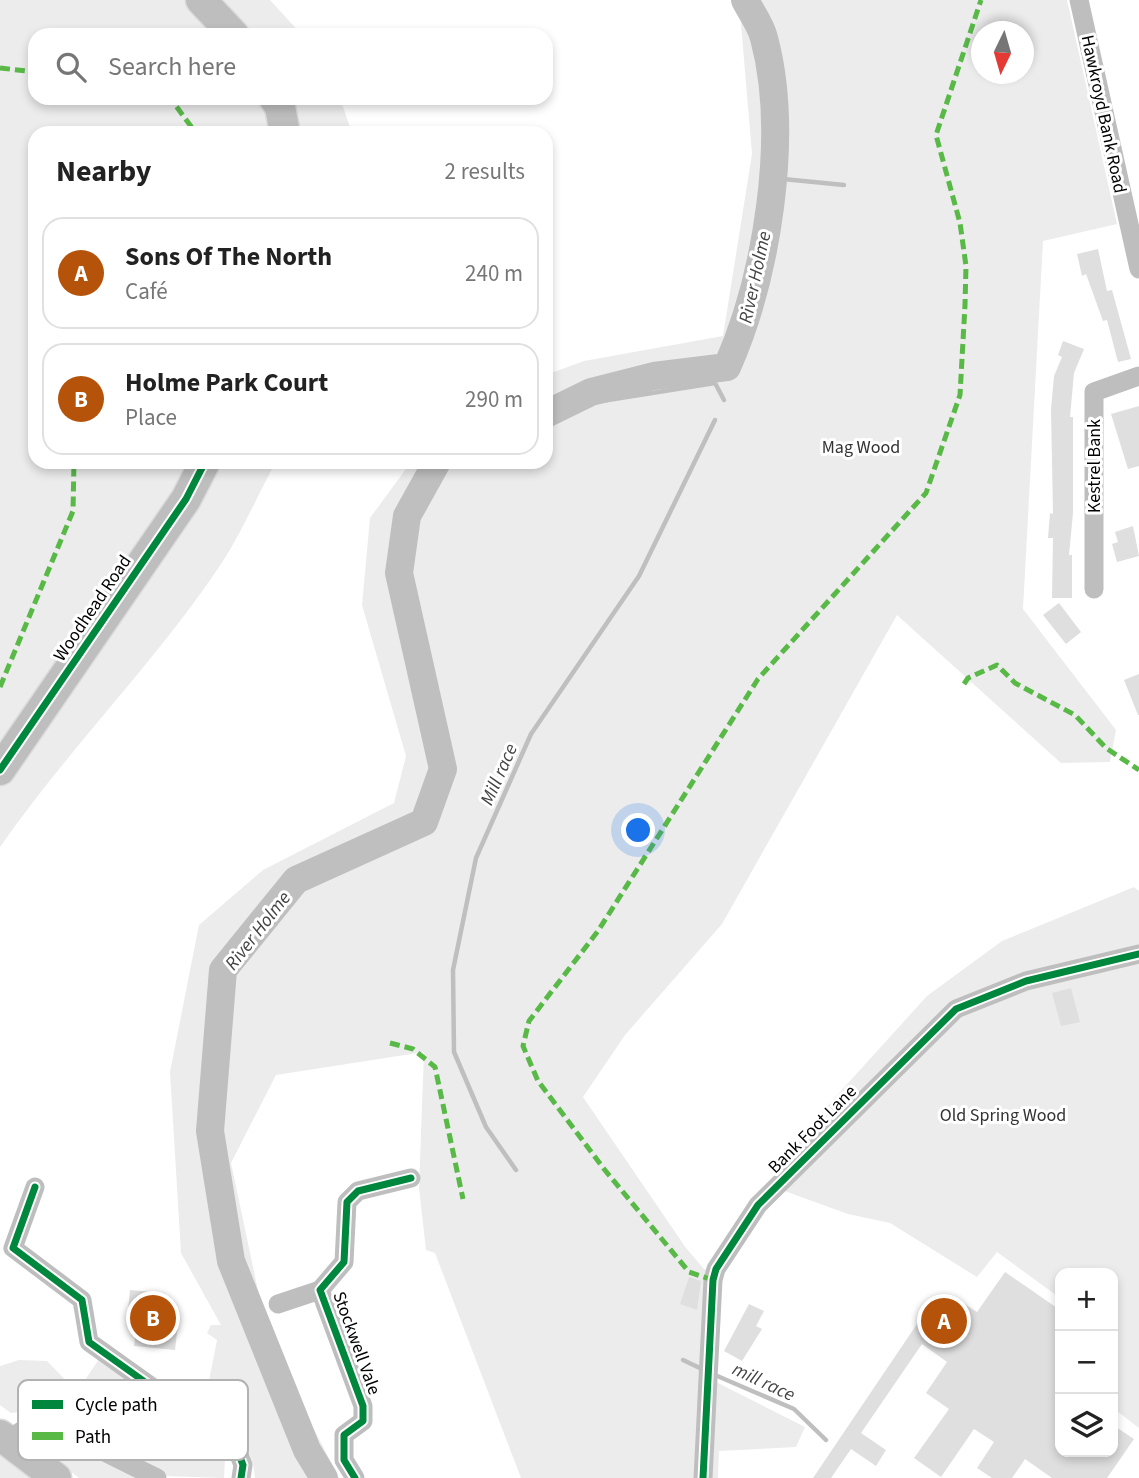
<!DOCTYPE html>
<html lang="en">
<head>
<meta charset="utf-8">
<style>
  body { margin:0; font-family:"Source Sans 3",sans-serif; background:#f2f2f2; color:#222 }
  .controls { position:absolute; right:21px; bottom:21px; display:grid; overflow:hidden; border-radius:14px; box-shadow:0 4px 10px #0003 }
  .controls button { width:63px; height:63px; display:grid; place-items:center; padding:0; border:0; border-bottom:2px solid #e0e0e0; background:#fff; color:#222; font:35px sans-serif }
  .compass { position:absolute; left:971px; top:21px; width:63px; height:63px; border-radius:50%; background:#fff; box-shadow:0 4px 10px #0003; rotate:185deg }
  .you { position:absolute; left:639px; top:831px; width:24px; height:24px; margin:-18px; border:5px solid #fff; border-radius:50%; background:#1a73e8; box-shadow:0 0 0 10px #1a73e833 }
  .badge { display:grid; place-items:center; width:46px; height:46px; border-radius:50%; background:#b45309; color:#fff; font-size:23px; font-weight:700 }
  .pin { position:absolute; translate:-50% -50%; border:4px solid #fff; box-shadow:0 2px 7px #0006 }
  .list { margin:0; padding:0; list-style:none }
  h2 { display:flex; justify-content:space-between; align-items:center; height:91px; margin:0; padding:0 28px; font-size:30px }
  h2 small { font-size:23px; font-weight:400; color:#767676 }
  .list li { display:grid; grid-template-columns:46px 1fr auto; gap:21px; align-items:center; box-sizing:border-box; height:112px; margin:0 14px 14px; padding:0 14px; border:2px solid #e0e0e0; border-radius:21px }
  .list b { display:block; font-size:26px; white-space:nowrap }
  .list p { margin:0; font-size:23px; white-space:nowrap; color:#767676 }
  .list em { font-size:23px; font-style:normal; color:#767676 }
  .icon { flex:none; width:38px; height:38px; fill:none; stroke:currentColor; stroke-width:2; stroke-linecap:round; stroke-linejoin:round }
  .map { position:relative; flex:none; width:1139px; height:1478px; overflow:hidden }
  .search { position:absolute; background:#fff; box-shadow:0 4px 10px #0003; left:28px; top:28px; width:525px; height:77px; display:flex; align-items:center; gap:18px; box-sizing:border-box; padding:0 24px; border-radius:21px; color:#767676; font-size:26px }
  .panel { position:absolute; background:#fff; box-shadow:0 4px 10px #0003; left:28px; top:126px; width:525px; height:343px; border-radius:21px }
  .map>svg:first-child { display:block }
  .green { fill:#ececec; fill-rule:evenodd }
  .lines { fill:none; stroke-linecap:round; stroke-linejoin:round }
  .stream { stroke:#bfbfbf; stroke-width:4.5 }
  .river { stroke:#bfbfbf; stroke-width:28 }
  .building { fill:#dfdfdf }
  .primary-casing { stroke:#dbdbdb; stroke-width:33 }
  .street { stroke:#bebebe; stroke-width:19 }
  .primary { stroke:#bebebe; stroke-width:30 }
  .quiet { stroke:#58b947; stroke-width:5; stroke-dasharray:10 5; stroke-linecap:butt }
  .cycleway-casing { stroke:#fff; stroke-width:11 }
  .cycleway { stroke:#00873e; stroke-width:7 }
  .labels { text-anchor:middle; stroke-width:6; stroke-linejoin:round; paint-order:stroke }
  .street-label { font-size:18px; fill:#000; stroke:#fff }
  .park-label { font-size:18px; fill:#333; stroke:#fff }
  .water-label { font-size:19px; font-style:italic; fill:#444; stroke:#fff }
  .key { fill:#fff; stroke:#b2b2b2; stroke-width:2 }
  .key-label { font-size:19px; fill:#000 }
</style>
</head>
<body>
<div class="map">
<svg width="1139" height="1478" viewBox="0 0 1139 1478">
  <rect width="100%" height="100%" fill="#fff"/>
  <g class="green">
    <path d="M 0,0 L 270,0 L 302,35 L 35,35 L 35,98 L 340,98 L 352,133 L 35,133 L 35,462 L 276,462 C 258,494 243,530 223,561 C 156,662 69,748 0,847 Z"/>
    <path d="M 739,0 L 1067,0 L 1117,224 L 1043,241 L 1023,609 L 1116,730 L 1110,762 L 1061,763 L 897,615 L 722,924 L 625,1035 L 583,1097 L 686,1248 L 704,1269 L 720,1273 L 716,1382 L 805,1427 L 796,1447 L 719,1451 L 718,1478 L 521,1478 L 435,1253 L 426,1250 L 419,1188 L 424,1052 L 276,1075 L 231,1163 L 259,1295 L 313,1427 L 339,1478 L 255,1478 C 253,1436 219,1419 187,1400 L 192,1386 L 207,1391 L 217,1340 L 207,1333 L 211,1325 L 221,1325 L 181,1253 L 170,1072 L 199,925 L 263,870 L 394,803 L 406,756 L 362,605 L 370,518 L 411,462 L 546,462 L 546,375 L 584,361 L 723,336 L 752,154 ZM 982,32 L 1024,32 L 1024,74 L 982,74 Z"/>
    <path d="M 1134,887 L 1139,891 L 1139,1428 L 1113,1408 L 1113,1273 L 1060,1273 L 1060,1298 L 997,1252 L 977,1277 L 890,1223 L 848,1214 L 768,1185 L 811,1124 L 927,996 L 1002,941 Z"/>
    <path d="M 99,1359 L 132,1381 L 115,1408 L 81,1386 Z"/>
    <path d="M 19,1360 L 47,1361 L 76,1391 L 192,1460 L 211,1443 L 225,1459 L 224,1478 L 162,1476 L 34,1410 L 11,1413 L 0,1405 L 0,1366 Z"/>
    <path d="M 48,1433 L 137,1478 L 79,1478 L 30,1440 Z"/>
    <path d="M 0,1455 L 30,1478 L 0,1478 Z"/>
  </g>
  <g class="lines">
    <g class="stream">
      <path d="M 773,178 L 844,185"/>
      <path d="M 564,407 L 715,383 L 724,400"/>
      <path d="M 516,1170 L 486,1127 L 454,1052 L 453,970 L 476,858 L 531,734 L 639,576 L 715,420"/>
      <path d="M 683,1360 L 704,1370"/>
      <path d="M 715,1375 L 794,1409 L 826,1440"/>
    </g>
    <g class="river">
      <path d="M 546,414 L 591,392 L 654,376 L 727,367 C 767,277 790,135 764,38 C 761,25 751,12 745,0"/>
      <path d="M 324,1478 L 307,1450 L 231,1261 L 210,1131 L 223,970 L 296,880 L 424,822 L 443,769 L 399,573 L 407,516 L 437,462"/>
    </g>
  </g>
  <g class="building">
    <path d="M 1098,249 L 1107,291 L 1112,290 L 1131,359 L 1118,362 L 1107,320 L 1103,321 L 1086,274 L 1082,276 L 1077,254 Z"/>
    <path d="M 1063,341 L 1084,349 L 1074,373 L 1070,417 L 1073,417 L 1073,513 L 1069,555 L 1072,555 L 1072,598 L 1052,598 L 1053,538 L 1048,538 L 1050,513 L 1053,514 L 1051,409 L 1054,376 L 1062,357 L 1058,355 Z"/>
    <path d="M 1139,406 L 1139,466 L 1128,469 L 1111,414 Z"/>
    <path d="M 1133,526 L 1139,556 L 1117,562 L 1112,544 L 1118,542 L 1115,532 Z"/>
    <path d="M 1059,603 L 1081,632 L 1066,644 L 1043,615 Z"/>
    <path d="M 1139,674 L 1139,715 L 1138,715 L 1124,680 Z"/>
    <path d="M 1071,988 L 1080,1022 L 1061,1026 L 1052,993 Z"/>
    <path d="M 1005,1272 L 1060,1310 L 1060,1452 L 1113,1452 L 1113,1425 L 1134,1439 L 1107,1478 L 1052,1478 L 1025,1459 L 1012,1478 L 992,1478 L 977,1468 L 994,1442 L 974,1429 L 941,1477 L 914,1458 L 949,1409 L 926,1393 L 947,1362 L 922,1344 L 861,1433 L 886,1450 L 876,1466 L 851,1449 L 831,1478 L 813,1478 L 919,1321 L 932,1330 L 954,1297 L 977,1312 Z"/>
    <path d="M 689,1277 L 701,1281 L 697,1310 L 680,1304 Z"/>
    <path d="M 130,1290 L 165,1293 L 162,1313 L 179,1315 L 175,1350 L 134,1346 L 137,1322 L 127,1321 Z"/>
    <path d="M 749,1304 L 764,1311 L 756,1326 L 762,1329 L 742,1361 L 724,1351 Z"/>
  </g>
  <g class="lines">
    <g class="primary-casing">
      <g id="primary">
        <path d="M 201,0 L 234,35"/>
        <path d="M 274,98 L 280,107 L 285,133"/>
        <path d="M 0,770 L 186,499 L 205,462"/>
        <path d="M 0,1435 L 56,1478"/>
      </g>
    </g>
    <g class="street">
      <path d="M 1079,0 L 1139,269"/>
      <path d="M 1094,589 L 1094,392 L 1139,376"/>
      <path d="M 35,1187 L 13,1248 L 82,1300 L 89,1342 L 236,1447 L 243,1465 L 241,1478"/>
      <path d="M 278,1304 L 320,1290"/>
      <path d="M 8,1440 L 27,1427 L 50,1425 L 157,1478"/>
      <path d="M 355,1478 L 344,1460 L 344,1435 L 363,1421 L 363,1406 L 320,1290 L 344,1262 L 347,1202 L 358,1191 L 411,1178"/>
      <path d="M 703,1478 L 713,1280 L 716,1269 L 758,1205 L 956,1009 L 1026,981 L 1139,954"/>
    </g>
    <use href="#primary" class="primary"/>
    <g class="quiet">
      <path d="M 0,68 L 35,72"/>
      <path d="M 165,98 L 173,102 L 196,133"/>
      <path d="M 964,684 L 968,678 L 997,665 L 1015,683 L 1075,715 L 1106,748 L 1139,770"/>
      <path d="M 0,687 L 73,511 L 74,462"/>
      <path d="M 390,1043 L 413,1049 L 435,1067 L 463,1199"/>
      <path d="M 713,1280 L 689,1272 L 604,1169 L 538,1081 L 523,1046 L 529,1021 L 598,931 L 758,679 L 926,493 L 960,395 L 965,305 L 966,266 L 960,223 L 936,135 L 981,0"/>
    </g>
    <g class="cycleway-casing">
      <g id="cycleway">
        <path d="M 0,770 L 186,499 L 205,462"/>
        <path d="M 35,1187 L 13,1248 L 82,1300 L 89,1342 L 236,1447 L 243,1465 L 241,1478"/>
        <path d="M 355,1478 L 344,1460 L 344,1435 L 363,1421 L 363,1406 L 320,1290 L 344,1262 L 347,1202 L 358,1191 L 411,1178"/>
        <path d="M 703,1478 L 713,1280 L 716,1269 L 758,1205 L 956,1009 L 1026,981 L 1139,954"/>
      </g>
    </g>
    <use href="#cycleway" class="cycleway"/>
  </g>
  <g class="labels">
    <g class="street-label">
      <text transform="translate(1104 114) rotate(78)" y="6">Hawkroyd Bank Road</text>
      <text transform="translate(1094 466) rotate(-90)" y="6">Kestrel Bank</text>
      <text transform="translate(92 608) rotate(-56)" y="6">Woodhead Road</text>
      <text transform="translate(812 1129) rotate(-45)" y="6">Bank Foot Lane</text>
      <text transform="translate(357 1343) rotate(70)" y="6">Stockwell Vale</text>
    </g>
    <g class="park-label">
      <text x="861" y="453">Mag Wood</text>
      <text x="1003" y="1121">Old Spring Wood</text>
    </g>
    <g class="water-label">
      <text transform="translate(754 277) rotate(-78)" y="7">River Holme</text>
      <text transform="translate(498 774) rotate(-66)" y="7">Mill race</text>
      <text transform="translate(257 930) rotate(-52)" y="7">River Holme</text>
      <text transform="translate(764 1381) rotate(25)" y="7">mill race</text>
    </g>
  </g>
  <rect x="18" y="1380" width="230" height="80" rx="10" class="key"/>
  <rect x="32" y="1400" width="31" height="9" fill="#00873e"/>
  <rect x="32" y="1432" width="31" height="8" fill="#58b947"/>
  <g class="key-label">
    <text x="75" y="1411">Cycle path</text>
    <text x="75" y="1443">Path</text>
  </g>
</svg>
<div class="controls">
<button>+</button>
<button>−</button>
<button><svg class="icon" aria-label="layers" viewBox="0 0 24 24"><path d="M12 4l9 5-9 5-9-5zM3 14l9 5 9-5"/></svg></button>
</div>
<svg class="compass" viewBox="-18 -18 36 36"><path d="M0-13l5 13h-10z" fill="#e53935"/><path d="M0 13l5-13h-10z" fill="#767676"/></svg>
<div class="you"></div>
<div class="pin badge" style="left:944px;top:1321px">A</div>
<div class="pin badge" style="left:153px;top:1318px">B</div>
<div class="search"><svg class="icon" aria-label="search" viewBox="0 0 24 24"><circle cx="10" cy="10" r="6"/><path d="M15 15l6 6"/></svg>Search here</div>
<section class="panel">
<h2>Nearby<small>2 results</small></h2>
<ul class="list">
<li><span class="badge">A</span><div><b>Sons Of The North</b><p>Café</p></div><em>240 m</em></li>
<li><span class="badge">B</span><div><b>Holme Park Court</b><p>Place</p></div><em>290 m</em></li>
</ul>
</section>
</div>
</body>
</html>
